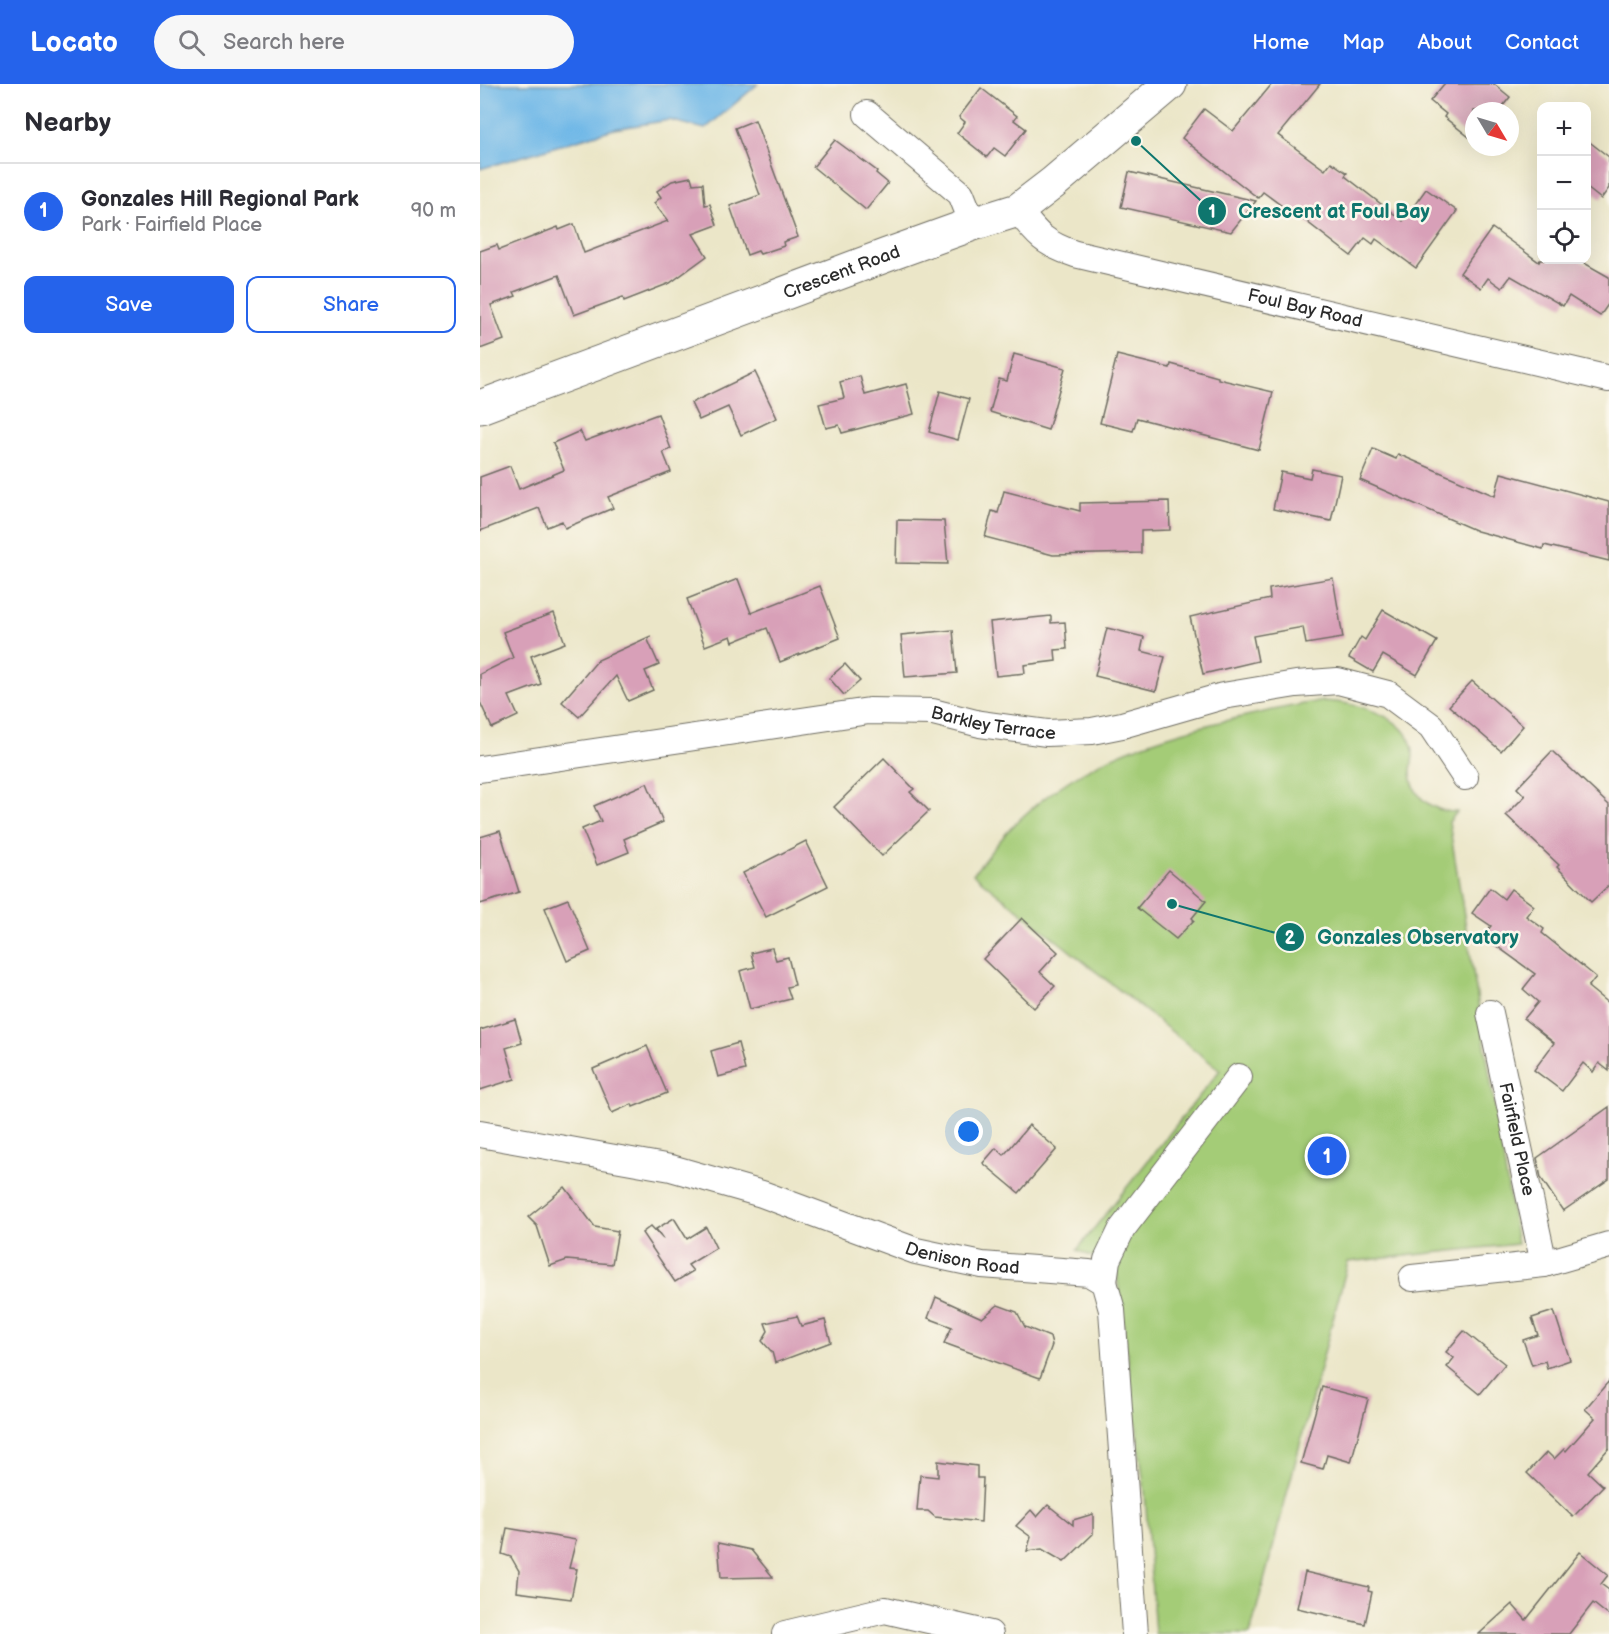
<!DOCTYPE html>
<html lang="en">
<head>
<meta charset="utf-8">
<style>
  body { margin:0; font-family:"Balsamiq Sans",sans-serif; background:#f7f7f7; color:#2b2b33 }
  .controls { position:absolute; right:18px; top:18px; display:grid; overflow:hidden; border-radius:12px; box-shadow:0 6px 24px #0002 }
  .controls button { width:54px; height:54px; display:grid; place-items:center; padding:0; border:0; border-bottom:2px solid #e1e1e2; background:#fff; color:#2b2b33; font:30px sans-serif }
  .compass { position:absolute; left:985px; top:18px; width:54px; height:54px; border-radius:50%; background:#fff; box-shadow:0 6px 24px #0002; rotate:128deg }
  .you { position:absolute; left:489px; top:1048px; width:21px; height:21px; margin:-15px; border:4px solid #fff; border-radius:50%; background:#1a73e8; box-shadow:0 0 0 9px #1a73e833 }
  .badge { display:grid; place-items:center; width:39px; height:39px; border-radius:50%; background:#2563eb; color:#fff; font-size:20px; font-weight:700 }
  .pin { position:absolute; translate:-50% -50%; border:3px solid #fff; box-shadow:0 2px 6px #0006 }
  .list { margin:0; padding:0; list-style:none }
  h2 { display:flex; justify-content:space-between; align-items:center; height:78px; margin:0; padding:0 24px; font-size:26px }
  h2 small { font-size:20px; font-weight:400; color:#7c7c81 }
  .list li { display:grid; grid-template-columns:39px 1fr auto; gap:18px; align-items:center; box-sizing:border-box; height:96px; padding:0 24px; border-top:2px solid #e1e1e2 }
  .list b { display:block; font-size:22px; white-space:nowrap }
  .list p { margin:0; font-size:20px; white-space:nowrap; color:#7c7c81 }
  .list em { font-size:20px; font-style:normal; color:#7c7c81 }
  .actions { display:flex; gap:12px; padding:18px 24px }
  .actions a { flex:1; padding:14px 0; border:2px solid #2563eb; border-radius:12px; text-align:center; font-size:21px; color:#2563eb }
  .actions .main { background:#2563eb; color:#fff }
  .icon { flex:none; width:33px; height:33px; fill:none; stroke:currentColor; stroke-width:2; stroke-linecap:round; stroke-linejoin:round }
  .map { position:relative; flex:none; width:1129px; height:1550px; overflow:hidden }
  header { display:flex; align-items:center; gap:36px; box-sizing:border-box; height:84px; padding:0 30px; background:#2563eb; color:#fff }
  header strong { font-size:28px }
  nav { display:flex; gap:33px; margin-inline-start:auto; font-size:21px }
  .search { width:420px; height:54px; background:#f7f7f7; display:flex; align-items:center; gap:15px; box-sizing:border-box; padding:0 21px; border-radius:33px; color:#7c7c81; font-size:22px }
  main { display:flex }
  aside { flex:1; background:#fff }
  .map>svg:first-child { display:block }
  .green { fill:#a4cc77; stroke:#687c51; stroke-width:1.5 }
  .water { fill:#6fb8e7; stroke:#4d7289; stroke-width:1.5 }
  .building { fill:#d8a0b8 }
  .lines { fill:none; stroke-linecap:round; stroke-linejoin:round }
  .minor-casing { stroke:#6e6c62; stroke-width:28 }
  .major-casing { stroke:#6e6c62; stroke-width:35 }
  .minor { stroke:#fff; stroke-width:26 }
  .major { stroke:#fff; stroke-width:33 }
  .labels { text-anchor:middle; stroke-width:5; stroke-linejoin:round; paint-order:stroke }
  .street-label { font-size:18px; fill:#2b2b2b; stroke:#fbf7ec }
  .leader { fill:none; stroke:#0f766e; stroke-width:2 }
  .callout-dot { fill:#0f766e; stroke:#fbf7ec; stroke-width:2 }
  .mark-label { font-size:18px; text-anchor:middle; font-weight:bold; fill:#fff }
  .callout-label { font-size:20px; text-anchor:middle; font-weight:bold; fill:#0f766e; stroke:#fbf7ec; stroke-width:5; stroke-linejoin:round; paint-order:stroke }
</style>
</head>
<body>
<header>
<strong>Locato</strong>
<div class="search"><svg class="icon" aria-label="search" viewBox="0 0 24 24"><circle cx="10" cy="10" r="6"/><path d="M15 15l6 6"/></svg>Search here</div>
<nav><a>Home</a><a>Map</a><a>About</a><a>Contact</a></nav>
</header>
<main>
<aside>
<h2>Nearby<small></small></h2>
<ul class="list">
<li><span class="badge">1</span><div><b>Gonzales Hill Regional Park</b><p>Park · Fairfield Place</p></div><em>90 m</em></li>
</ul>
<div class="actions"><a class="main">Save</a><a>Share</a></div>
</aside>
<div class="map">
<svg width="1129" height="1550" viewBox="0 0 1129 1550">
  <rect width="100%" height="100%" fill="#fbf7ec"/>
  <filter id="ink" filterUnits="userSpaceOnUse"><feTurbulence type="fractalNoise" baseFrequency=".0167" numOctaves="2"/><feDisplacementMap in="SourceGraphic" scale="12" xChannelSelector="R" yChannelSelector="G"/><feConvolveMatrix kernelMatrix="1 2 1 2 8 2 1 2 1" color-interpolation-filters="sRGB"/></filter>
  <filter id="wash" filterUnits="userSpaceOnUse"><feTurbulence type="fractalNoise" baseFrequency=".008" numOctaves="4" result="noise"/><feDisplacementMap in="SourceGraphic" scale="24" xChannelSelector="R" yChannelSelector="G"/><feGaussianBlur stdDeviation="1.35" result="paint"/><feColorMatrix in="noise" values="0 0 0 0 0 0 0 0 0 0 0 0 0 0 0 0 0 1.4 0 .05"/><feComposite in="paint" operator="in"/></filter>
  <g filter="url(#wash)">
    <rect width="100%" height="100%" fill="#ebe6c8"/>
    <path class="green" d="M 843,617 C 871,618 920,629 931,659 C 935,668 932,677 931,686 C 931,713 952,728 977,728 L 969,738 L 1037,1160 L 868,1178 L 770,1550 L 675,1550 L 665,1409 L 633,1159 L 619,1176 L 597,1166 L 740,986 L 493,790 C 506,774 518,758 531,744 C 593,680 668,654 753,635 C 783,628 812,621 843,617 Z"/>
    <path class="water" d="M 0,0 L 278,0 L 225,45 L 189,36 L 134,45 L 0,85 Z"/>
    <g id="blocks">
      <g class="building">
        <path d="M 792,0 L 840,0 L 798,51 L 845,86 L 851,78 L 867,89 L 865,92 L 923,137 L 946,105 L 977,127 L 936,184 L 896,155 L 893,160 L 885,154 L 871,172 L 814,128 L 813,130 L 783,108 L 778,114 L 702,54 L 724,25 L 753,47 Z"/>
        <path d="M 964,0 L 1014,0 L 1030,13 L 1019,27 L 994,27 L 994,57 L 964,33 L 966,30 L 950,17 Z"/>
        <path d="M 501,4 L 537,32 L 534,36 L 546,45 L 525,72 L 514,64 L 507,73 L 477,49 L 485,38 L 479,33 Z"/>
        <path d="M 275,36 L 318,153 L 303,158 L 304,162 L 280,170 L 278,167 L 267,171 L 250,122 L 280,111 L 255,44 Z"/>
        <path d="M 355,56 L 397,87 L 396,89 L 408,99 L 386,126 L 333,83 Z"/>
        <path d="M 1107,56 L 1129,73 L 1129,104 L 1121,115 L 1107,104 Z"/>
        <path d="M 649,88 L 776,117 L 751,148 L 641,123 Z"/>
        <path d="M 211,93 L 213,100 L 223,99 L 225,121 L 230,120 L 237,141 L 213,150 L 227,172 L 190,199 L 144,217 L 143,213 L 94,231 L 79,191 L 34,208 L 36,212 L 11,221 L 24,256 L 0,265 L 0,167 L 17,161 L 19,166 L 78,143 L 79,146 L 94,140 L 104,169 L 188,137 L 174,119 L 181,113 L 177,107 L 192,97 Z"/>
        <path d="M 1012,144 L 1059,178 L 1060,176 L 1099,176 L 1129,193 L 1129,219 L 1120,232 L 1089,212 L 1083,222 L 1031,192 L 1022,204 L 1008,194 L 1001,204 L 980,189 Z"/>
        <path d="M 534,270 L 585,284 L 568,346 L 510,328 L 519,295 L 527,297 Z"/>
        <path d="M 637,271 L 690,284 L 691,280 L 738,293 L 738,295 L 793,308 L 779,366 L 657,334 L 653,347 L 620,339 Z"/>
        <path d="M 275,288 L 297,334 L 261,351 L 248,323 L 219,336 L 211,319 Z"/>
        <path d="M 380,292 L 385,311 L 426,300 L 434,330 L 362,349 L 359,341 L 346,344 L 339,320 L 364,314 L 360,298 Z"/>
        <path d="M 460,307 L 489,315 L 478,356 L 449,348 Z"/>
        <path d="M 178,330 L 191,365 L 183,368 L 191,388 L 128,413 L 133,424 L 85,444 L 82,437 L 67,443 L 59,424 L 0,447 L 0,393 L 30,382 L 39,405 L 84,386 L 73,359 L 100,347 L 105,357 Z"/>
        <path d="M 893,365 L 916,375 L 918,370 L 1015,412 L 1021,389 L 1129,418 L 1129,477 L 1064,461 L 1063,465 L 997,447 L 880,396 Z"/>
        <path d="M 832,385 L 861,391 L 851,437 L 793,425 L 801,388 L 830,394 Z"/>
        <path d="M 524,407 L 600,427 L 600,419 L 689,417 L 690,446 L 661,447 L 661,469 L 573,471 L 505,453 L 512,427 L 518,429 Z"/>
        <path d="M 417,436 L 464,437 L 468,480 L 416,479 Z"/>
        <path d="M 853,494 L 863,554 L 826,560 L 823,543 L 773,552 L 778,577 L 723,590 L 710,533 L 790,515 L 789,505 Z"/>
        <path d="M 258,495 L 271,529 L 340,502 L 360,554 L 300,578 L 287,544 L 253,558 L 251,552 L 225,562 L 207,515 Z"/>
        <path d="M 903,526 L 957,557 L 937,591 L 903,571 L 893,588 L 869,574 L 881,553 L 885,556 Z"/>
        <path d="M 74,529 L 85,559 L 51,572 L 61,600 L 29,612 L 38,632 L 12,644 L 0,618 L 0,590 L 33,574 L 23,548 Z"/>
        <path d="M 571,532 L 571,539 L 585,538 L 587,565 L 575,566 L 576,577 L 544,581 L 545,589 L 516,592 L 510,538 Z"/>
        <path d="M 627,544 L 664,553 L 661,567 L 685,573 L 676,607 L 615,592 Z"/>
        <path d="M 473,546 L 477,589 L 425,593 L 421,551 Z"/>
        <path d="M 171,552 L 168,556 L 179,581 L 165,587 L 173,606 L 148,617 L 136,592 L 99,633 L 82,618 L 118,576 Z"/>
        <path d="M 365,580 L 380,597 L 364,611 L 349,594 Z"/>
        <path d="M 992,597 L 1043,642 L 1021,667 L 969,622 Z"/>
        <path d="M 1072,667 L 1129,721 L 1129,801 L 1111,818 L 1077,783 L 1079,781 L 1026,731 L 1045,712 L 1037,704 Z"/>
        <path d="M 404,674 L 434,705 L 430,708 L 449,727 L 402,772 L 354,723 Z"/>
        <path d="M 167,699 L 183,738 L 144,755 L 149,768 L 117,781 L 102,745 L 121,737 L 114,722 Z"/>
        <path d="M 20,747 L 39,808 L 0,820 L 0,753 Z"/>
        <path d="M 326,757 L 348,802 L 286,833 L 263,789 Z"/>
        <path d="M 689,786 L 726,817 L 712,834 L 714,836 L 696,855 L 657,824 Z"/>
        <path d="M 1010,804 L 1024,815 L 1031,805 L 1054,822 L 1046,832 L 1064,845 L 1062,849 L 1116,893 L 1108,903 L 1129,920 L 1129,987 L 1119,979 L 1113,988 L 1103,979 L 1082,1007 L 1054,986 L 1074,959 L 1044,935 L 1058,918 L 1043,905 L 1055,890 L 1003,852 L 1011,842 L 992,829 Z"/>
        <path d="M 88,815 L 110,867 L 87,877 L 65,824 Z"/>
        <path d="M 542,834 L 578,868 L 560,888 L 575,902 L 554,924 L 503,875 Z"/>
        <path d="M 292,864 L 296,876 L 308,873 L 315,901 L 307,903 L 311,915 L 270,925 L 260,887 L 275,883 L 271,869 Z"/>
        <path d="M 35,935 L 42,959 L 26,964 L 35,995 L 0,1006 L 0,946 Z"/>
        <path d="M 258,959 L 265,986 L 238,993 L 231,967 Z"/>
        <path d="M 167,962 L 187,1009 L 153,1023 L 152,1020 L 132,1029 L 113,985 Z"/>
        <path d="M 1129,1023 L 1129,1095 L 1083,1127 L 1061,1094 L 1057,1074 Z"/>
        <path d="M 549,1041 L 577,1065 L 539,1109 L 503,1079 L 516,1064 L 524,1071 Z"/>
        <path d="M 85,1103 L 115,1143 L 138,1147 L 132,1180 L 87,1176 L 70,1182 L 57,1142 L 48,1133 Z"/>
        <path d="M 194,1134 L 207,1155 L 226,1143 L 236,1164 L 208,1181 L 213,1187 L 195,1198 L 162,1149 L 171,1142 L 183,1155 L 176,1145 Z"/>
        <path d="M 456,1213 L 502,1234 L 518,1221 L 537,1228 L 545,1243 L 570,1253 L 572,1261 L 560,1294 L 464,1259 L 472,1243 L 448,1234 Z"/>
        <path d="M 1074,1227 L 1090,1276 L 1067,1284 L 1065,1277 L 1052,1281 L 1043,1256 L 1058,1251 L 1052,1234 Z"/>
        <path d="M 317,1232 L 321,1242 L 345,1236 L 351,1258 L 295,1279 L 292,1268 L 282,1257 L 288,1247 L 285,1239 Z"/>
        <path d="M 984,1247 L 1025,1280 L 1000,1310 L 967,1283 L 974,1274 L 966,1268 Z"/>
        <path d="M 1129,1297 L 1129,1364 L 1108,1388 L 1123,1402 L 1093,1433 L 1047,1389 L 1067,1368 L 1074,1375 L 1084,1365 L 1086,1367 L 1115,1334 L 1105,1325 Z"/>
        <path d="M 842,1303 L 888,1315 L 871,1378 L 847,1371 L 843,1385 L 821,1379 Z"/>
        <path d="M 458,1377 L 497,1382 L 497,1394 L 503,1394 L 501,1438 L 455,1433 L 448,1427 L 437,1427 L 440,1391 L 458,1393 Z"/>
        <path d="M 568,1421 L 593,1441 L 593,1436 L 613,1430 L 613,1450 L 584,1478 L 562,1465 L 547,1467 L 551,1453 L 536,1442 L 551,1426 L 557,1433 Z"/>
        <path d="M 27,1444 L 96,1456 L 89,1484 L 97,1485 L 91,1515 L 37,1508 L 39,1487 L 31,1473 L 22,1470 Z"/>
        <path d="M 238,1459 L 271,1466 L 293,1493 L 241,1494 Z"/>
        <path d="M 1100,1468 L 1128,1491 L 1121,1500 L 1129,1506 L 1129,1532 L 1113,1519 L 1089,1550 L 999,1550 L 1032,1520 L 1046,1536 Z"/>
        <path d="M 825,1488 L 889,1503 L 888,1507 L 892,1508 L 885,1540 L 817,1524 Z"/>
      </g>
    </g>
  </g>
  <g filter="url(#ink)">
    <use href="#blocks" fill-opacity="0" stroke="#6e6c62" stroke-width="1.5"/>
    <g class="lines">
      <g class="minor-casing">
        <g id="minor">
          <path d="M 387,30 L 481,110 L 493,140"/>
          <path id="s1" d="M 538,126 C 557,151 565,160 595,170 L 1129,295"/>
          <path id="s2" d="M 0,685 L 389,627 L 453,628 L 500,640 L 567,649 L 612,647 L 642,641 L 743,612 L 816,600 L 858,597 L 908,610 L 951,642 L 985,693"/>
          <path id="s3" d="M 1010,929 L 1064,1180"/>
          <path id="s4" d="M 0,1050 L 191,1084 L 282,1110 L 436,1167 L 502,1181 L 609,1189 L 624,1198 L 632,1226 L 655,1550"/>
          <path d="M 932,1194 L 1064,1180 L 1129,1161"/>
          <path d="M 624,1198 L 627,1176 L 642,1145 L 759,993"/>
          <path d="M 305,1550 L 405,1526 L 510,1550"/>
        </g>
      </g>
      <g class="major-casing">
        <g id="major">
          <path id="s5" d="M 0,323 L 407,171 L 493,140 L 538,126 L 573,99 L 690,0"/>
        </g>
      </g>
      <use href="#minor" class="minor"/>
      <use href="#major" class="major"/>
    </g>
  </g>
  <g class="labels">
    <g class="street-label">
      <text dy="6" stroke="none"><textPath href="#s5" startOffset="386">Crescent Road</textPath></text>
      <text dy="6" stroke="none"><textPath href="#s1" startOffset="310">Foul Bay Road</textPath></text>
      <text dy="6" stroke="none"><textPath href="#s2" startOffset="519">Barkley Terrace</textPath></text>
      <text dy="6" stroke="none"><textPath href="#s3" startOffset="129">Fairfield Place</textPath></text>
      <text dy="6" stroke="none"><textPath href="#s4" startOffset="500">Denison Road</textPath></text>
    </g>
  </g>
  <path class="leader" d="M656 57L732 127M692 820L810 853"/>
  <g class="callout-dot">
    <circle cx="656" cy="57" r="6"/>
    <circle cx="692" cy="820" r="6"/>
    <circle cx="732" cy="127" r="15"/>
    <circle cx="810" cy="853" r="15"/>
  </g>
  <g class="mark-label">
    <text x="732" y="134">1</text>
    <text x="810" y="860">2</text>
  </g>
  <g class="callout-label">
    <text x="854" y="134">Crescent at Foul Bay</text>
    <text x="938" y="860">Gonzales Observatory</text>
  </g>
</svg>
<div class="controls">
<button>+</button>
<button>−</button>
<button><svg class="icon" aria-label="locate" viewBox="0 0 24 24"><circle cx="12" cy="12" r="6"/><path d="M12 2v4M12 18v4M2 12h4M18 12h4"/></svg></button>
</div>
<svg class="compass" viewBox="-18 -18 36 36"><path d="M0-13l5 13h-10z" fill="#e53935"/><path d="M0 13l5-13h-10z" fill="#7c7c81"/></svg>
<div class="you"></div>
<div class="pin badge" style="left:847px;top:1072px">1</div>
</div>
</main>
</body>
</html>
